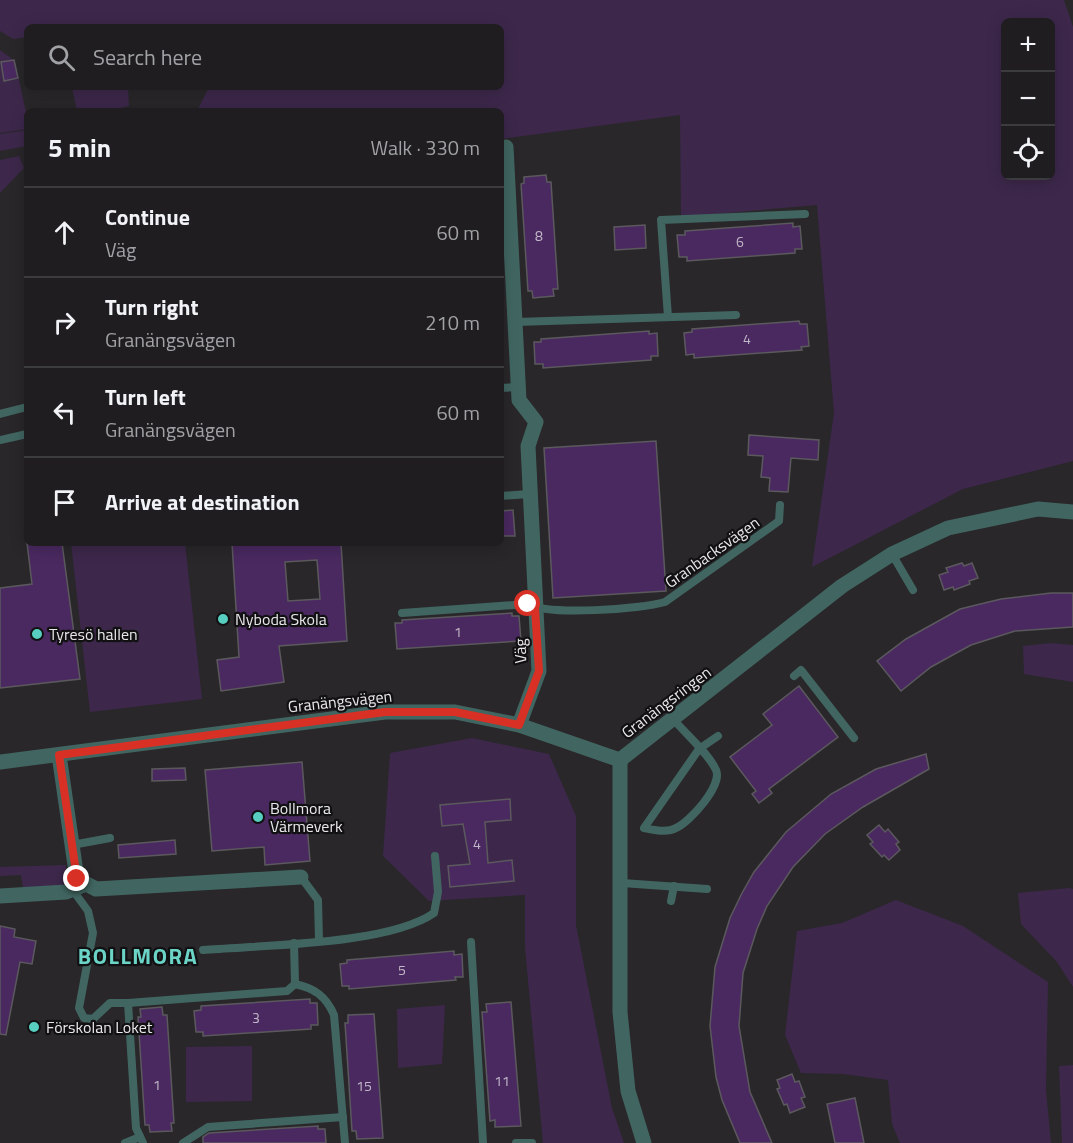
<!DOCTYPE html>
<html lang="en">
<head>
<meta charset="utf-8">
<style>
  body { margin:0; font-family:"Titillium Web",sans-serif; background:#2c2a2d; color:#f1f3f6 }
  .controls { position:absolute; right:18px; top:18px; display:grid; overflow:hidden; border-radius:9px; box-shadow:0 3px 15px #0003 }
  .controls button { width:54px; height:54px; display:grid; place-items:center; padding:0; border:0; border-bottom:2px solid #3c3b3e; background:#1f1d20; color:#f1f3f6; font:30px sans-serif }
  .stop { position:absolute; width:18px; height:18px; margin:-14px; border:4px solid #d93025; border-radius:50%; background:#fff }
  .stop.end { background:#d93025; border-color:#fff; box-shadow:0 2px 6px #0008 }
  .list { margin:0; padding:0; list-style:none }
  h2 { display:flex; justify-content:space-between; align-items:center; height:78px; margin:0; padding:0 24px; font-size:26px }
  h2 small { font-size:20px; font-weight:400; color:#a1a2a5 }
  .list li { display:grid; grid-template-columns:39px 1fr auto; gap:18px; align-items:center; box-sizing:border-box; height:90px; padding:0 24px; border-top:2px solid #3c3b3e }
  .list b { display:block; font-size:22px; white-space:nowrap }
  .list p { margin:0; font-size:20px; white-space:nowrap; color:#a1a2a5 }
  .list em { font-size:20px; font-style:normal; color:#a1a2a5 }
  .icon { flex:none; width:33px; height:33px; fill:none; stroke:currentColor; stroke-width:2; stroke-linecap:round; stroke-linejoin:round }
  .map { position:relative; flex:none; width:1073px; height:1143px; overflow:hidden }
  .search { position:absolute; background:#1f1d20; box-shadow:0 3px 15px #0003; left:24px; top:24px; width:480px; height:66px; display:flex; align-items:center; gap:15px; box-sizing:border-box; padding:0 21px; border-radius:9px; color:#a1a2a5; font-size:22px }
  .panel { position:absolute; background:#1f1d20; box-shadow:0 3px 15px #0003; left:24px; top:108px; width:480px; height:438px; border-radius:9px }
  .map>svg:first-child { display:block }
  .green { fill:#3d284b; fill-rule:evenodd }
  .building { fill:#4a2960; stroke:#5b595d; stroke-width:1.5; fill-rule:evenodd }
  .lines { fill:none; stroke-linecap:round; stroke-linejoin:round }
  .lane { stroke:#416661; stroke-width:8 }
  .street { stroke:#416661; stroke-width:15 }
  .route { stroke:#d93025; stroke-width:8 }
  .poi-dot { fill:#58cec0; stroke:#111012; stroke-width:2 }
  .labels { text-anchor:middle; stroke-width:4.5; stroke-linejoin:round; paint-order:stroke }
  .number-label { font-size:14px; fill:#c1b8c8 }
  .street-label { font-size:16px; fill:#e9e7ea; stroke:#111012 }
  .poi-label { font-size:16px; fill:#e9e7ea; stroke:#111012; text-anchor:start }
  .district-label { font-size:22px; font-weight:bold; letter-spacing:1.5px; fill:#6bd4c6; stroke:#111012 }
</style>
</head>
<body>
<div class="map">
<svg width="1073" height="1143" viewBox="0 0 1073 1143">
  <rect width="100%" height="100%" fill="#29272a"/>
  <g class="green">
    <path d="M 0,0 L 1064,0 L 1073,27 L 1073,461 L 963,489 L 812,567 L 834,413 L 817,205 L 681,217 L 680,115 L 501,139 L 501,111 L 198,109 L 209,87 L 501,87 L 501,27 L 27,27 L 27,37 L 13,39 L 0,31 ZM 1006,22 L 1050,22 L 1050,176 L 1006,176 Z"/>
    <path d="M 0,50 L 15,61 L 27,117 L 27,129 L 0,133 Z"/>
    <path d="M 72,87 L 128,87 L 129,106 L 108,111 L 77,111 Z"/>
    <path d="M 27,130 L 27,146 L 0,151 L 0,134 Z"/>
    <path d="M 19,156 L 24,168 L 0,193 L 0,160 Z"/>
    <path d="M 71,543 L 185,543 L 202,699 L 90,712 Z"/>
    <path d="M 1051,643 L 1073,645 L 1073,682 L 1024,674 L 1023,646 Z"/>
    <path d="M 472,738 L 549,754 L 576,816 L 576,925 L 612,1108 L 624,1143 L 543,1143 L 525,948 L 525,895 L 429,901 L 383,856 L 390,753 Z"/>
    <path d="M 66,865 L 66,885 L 23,888 L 21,875 L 0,876 L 0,867 Z"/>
    <path d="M 1069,888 L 1073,889 L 1073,987 L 1057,962 L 1021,924 L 1018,893 Z"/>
    <path d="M 896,900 L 963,926 L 1048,982 L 1046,1090 L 1051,1143 L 900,1143 L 892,1124 L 888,1080 L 843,1074 L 801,1073 L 785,1035 L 797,931 L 842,923 Z"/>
    <path d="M 445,1005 L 442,1064 L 398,1068 L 397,1009 Z"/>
    <path d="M 252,1046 L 252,1101 L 186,1102 L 186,1047 Z"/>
    <path d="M 1073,1065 L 1073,1143 L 1062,1143 L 1059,1066 Z"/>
  </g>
  <g class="building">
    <path d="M 14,60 L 18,78 L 4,81 L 1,62 Z"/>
    <path d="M 546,175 L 547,182 L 551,182 L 558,289 L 553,289 L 554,296 L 533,298 L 532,291 L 528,291 L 521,184 L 524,183 L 524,177 Z"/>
    <path d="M 793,223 L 793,227 L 800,226 L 802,249 L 795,249 L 795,253 L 687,261 L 687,257 L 679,257 L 677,235 L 685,235 L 685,231 Z"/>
    <path d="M 645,225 L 646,248 L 615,250 L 614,227 Z"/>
    <path d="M 799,321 L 800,324 L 807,324 L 809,346 L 801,347 L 802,350 L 694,358 L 694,354 L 686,355 L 684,333 L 692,332 L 692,329 Z"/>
    <path d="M 649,331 L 649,334 L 657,333 L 658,356 L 651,356 L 651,360 L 543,368 L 543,364 L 535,364 L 534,342 L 541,342 L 541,339 Z"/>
    <path d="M 749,435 L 819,440 L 818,460 L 791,458 L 788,492 L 769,491 L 770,478 L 761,477 L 763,456 L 748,455 Z"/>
    <path d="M 656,441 L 666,591 L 553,598 L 544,448 Z"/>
    <path d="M 513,510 L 515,536 L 501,536 L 501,511 Z"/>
    <path d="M 27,543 L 62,543 L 80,679 L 0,688 L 0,588 L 32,584 Z"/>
    <path d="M 232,543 L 341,543 L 347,641 L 279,646 L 284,682 L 221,691 L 217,660 L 239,657 ZM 317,560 L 320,599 L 288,601 L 285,562 Z"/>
    <path d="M 962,563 L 964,566 L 972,563 L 978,578 L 969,581 L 970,584 L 954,590 L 953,587 L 944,590 L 939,575 L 948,572 L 946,568 Z"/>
    <path d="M 1051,593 L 1073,593 L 1073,627 L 1015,631 L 971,645 L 931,667 L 901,691 L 877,661 L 906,639 L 960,609 L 1001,599 Z"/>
    <path d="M 512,613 L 512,616 L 519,616 L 521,641 L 397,649 L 395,623 L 402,623 L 402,620 Z"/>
    <path d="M 799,686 L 838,737 L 769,789 L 772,793 L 759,803 L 752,794 L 756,791 L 730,757 L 772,725 L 763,714 Z"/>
    <path d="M 926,754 L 929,769 L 863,807 L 825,834 L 793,867 L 767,906 L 757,929 L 743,973 L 739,1026 L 750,1092 L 772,1143 L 740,1143 L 722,1100 L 716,1077 L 710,1026 L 715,967 L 730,918 L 742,893 L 754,872 L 786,832 L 831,794 L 876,769 Z"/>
    <path d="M 302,762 L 310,861 L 265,865 L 264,847 L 212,851 L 205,770 Z"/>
    <path d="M 185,768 L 186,780 L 152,781 L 152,769 Z"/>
    <path d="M 510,799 L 511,820 L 485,822 L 488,863 L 512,860 L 514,881 L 450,887 L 448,866 L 470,864 L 463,824 L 442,826 L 440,805 Z"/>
    <path d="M 879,825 L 885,832 L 888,829 L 899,842 L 896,844 L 900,850 L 889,860 L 884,855 L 882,857 L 870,844 L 873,842 L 867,835 Z"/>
    <path d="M 175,840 L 176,854 L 119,858 L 118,845 Z"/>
    <path d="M 0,926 L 15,929 L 14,937 L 36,941 L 32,964 L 20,962 L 6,1035 L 0,1034 Z"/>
    <path d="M 454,951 L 454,955 L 462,954 L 463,977 L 455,977 L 456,980 L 349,989 L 349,986 L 342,986 L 340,964 L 347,963 L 347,960 Z"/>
    <path d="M 310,999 L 310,1003 L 317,1003 L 318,1025 L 311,1025 L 311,1029 L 203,1036 L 203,1032 L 196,1032 L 194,1011 L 201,1010 L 201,1006 Z"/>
    <path d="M 511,1002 L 521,1126 L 495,1127 L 495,1120 L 490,1121 L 482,1012 L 487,1012 L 486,1004 Z"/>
    <path d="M 162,1007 L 163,1015 L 167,1015 L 174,1123 L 171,1123 L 172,1131 L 150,1132 L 149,1125 L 145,1125 L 138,1017 L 141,1017 L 140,1009 Z"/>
    <path d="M 374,1014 L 383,1138 L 357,1139 L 356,1131 L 352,1131 L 345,1023 L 348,1023 L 348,1015 Z"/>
    <path d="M 792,1074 L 795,1082 L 799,1081 L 805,1097 L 801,1098 L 805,1107 L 790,1113 L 787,1104 L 784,1105 L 777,1089 L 780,1088 L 777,1080 Z"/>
    <path d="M 855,1098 L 864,1143 L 835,1143 L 827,1104 Z"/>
    <path d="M 318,1126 L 318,1129 L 325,1129 L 326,1143 L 203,1143 L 203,1137 L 209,1133 Z"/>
  </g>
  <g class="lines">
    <g class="lane">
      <path d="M 668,317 L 661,220 L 805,214"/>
      <path d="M 516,322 L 736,315"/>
      <path d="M 501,388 L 519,387"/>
      <path d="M 0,414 L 27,407"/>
      <path d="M 0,440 L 27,434"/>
      <path d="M 501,496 L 529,494"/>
      <path d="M 892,554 L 913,590"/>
      <path d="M 402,613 L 528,604 C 548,616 641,609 665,602 L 779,521 L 780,505"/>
      <path d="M 794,676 L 801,670 L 854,738"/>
      <path d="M 674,720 C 686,734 709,754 716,770 C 723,785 690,822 676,828 C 667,833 654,830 644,828 L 699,749 L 718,736"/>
      <path d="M 72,845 L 110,838"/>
      <path d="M 301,877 L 318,900 L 319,941"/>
      <path d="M 622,883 L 707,889"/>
      <path d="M 72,889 L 88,911 L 93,933 L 79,1008 L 84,1018 L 93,1019 L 110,1003 L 128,1003"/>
      <path d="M 671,901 L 674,886"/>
      <path d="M 471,942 L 483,1143"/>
      <path d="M 294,943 L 295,984 C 314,988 326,996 334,1015 L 345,1143"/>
      <path d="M 203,950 C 263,945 388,945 434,913 L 438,892 L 435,856"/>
      <path d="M 125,1143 L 140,1137"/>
      <path d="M 143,1143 L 136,1128 L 128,1003 L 287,991 L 295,984"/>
      <path d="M 183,1143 L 208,1127 L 343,1117"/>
      <path d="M 516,1143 L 532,1143"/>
    </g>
    <g class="street">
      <path d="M 506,147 L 519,400 L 536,422 L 528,446 L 539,671 L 519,725"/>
      <path d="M 59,755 L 77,879 L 96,889 L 301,877"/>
      <path d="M 620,760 L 842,586 L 892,554 L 948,528 L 1038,509 L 1073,512"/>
      <path d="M 620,760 L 620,1012 L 628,1091 L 644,1143"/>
      <path d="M 0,762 L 385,712 L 455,712 L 519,725 L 620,760"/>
      <path d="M 0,896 L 66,892 L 86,884"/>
    </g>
  </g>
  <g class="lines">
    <path class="route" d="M 77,879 L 59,755 L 385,712 L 455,712 L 519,725 L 539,671 L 535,608 L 528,604"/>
  </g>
  <g class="poi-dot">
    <circle cx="223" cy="619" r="6"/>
    <circle cx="37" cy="634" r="6"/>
    <circle cx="258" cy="817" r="6"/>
    <circle cx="34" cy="1027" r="6"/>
  </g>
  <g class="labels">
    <g class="number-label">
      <text x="539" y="241">8</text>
      <text x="740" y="247">6</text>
      <text x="747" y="344">4</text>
      <text x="458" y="637">1</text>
      <text x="477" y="849">4</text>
      <text x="402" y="975">5</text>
      <text x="256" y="1023">3</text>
      <text x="502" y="1086">11</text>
      <text x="157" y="1090">1</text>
      <text x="364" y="1091">15</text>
    </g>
    <g class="street-label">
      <text transform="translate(712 552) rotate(-35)" y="6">Granbacksvägen</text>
      <text transform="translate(520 651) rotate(-91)" y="6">Väg</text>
      <text transform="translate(340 701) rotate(-6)" y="6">Granängsvägen</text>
      <text transform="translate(666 702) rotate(-37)" y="6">Granängsringen</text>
    </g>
    <g class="poi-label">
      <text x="235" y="625">Nyboda Skola</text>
      <text x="49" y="640">Tyresö hallen</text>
      <text x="270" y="814">Bollmora<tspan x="270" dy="18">Värmeverk</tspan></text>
      <text x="46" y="1033">Förskolan Loket</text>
    </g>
    <g class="district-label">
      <text x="138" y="964">BOLLMORA</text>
    </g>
  </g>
</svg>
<div class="controls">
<button>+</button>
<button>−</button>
<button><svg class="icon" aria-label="locate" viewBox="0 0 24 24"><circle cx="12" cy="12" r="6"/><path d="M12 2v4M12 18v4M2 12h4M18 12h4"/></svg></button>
</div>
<div class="stop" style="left:528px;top:604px"></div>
<div class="stop end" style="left:77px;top:879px"></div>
<div class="search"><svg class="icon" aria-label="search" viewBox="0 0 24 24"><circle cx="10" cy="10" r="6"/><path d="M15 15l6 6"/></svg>Search here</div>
<section class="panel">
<h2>5 min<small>Walk · 330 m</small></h2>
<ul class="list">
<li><svg class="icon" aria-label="ahead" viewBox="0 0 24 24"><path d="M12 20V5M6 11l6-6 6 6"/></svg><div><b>Continue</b><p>Väg</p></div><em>60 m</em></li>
<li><svg class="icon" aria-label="right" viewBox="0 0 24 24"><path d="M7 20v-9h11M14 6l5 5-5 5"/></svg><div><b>Turn right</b><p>Granängsvägen</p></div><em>210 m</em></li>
<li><svg class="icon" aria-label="left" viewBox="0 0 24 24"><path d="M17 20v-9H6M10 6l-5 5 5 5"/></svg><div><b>Turn left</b><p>Granängsvägen</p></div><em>60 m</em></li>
<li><svg class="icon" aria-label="arrive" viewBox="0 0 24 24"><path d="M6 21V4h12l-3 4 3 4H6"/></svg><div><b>Arrive at destination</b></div></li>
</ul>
</section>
</div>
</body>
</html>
